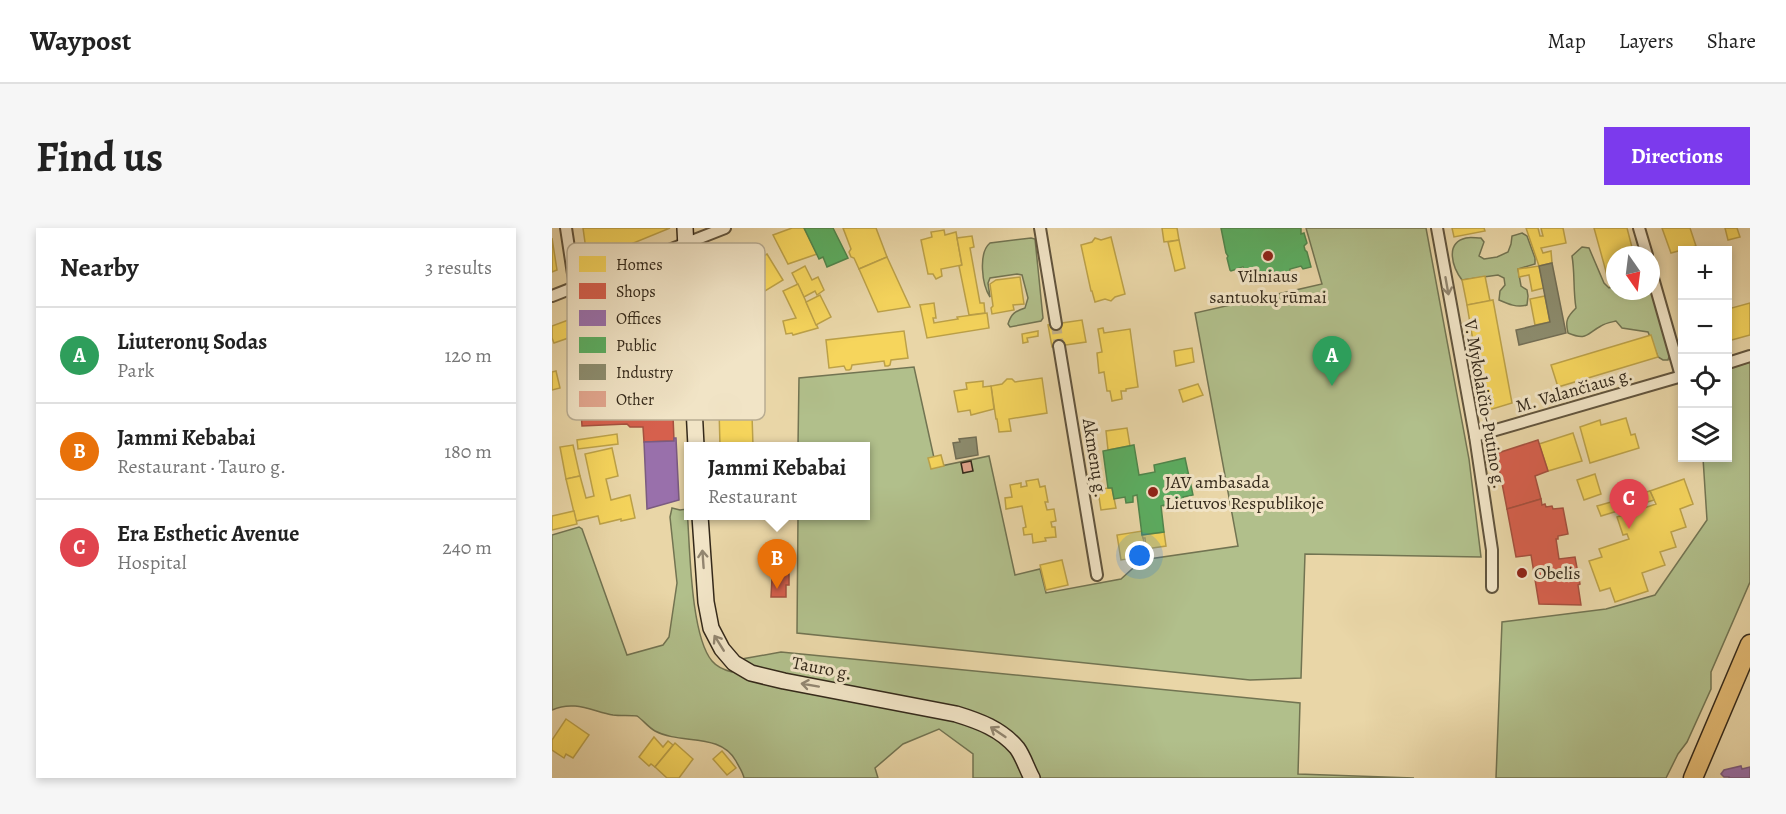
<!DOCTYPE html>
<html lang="en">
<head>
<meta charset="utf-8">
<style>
  body { margin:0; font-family:Alegreya,serif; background:#f6f6f6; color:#222 }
  .controls { position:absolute; right:18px; top:18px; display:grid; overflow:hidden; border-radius:0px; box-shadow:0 3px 9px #0003 }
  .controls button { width:54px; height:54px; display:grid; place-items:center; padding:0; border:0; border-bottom:2px solid #e0e0e0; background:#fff; color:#222; font:30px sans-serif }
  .compass { position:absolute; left:1054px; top:18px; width:54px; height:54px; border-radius:50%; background:#fff; box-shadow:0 3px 9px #0003; rotate:166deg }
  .you { position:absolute; left:588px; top:328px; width:21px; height:21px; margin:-15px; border:4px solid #fff; border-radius:50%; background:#1a73e8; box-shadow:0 0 0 9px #1a73e833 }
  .badge { display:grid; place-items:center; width:39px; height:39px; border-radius:50%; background:#7c3aed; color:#fff; font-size:20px; font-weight:700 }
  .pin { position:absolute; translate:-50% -50px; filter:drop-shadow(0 2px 3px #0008) }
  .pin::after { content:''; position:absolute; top:32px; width:21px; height:18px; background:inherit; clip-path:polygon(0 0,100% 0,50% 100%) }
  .popup { position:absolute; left:132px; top:214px; width:186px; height:78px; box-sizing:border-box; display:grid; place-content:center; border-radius:0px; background:#fff; filter:drop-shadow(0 2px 4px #0005); font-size:20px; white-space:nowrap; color:#767676 }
  .popup b { font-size:22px; color:#222 }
  .popup::after { content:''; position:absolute; left:50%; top:100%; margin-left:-12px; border:12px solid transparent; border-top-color:#fff }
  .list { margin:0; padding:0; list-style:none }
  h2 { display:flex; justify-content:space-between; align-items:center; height:78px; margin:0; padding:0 24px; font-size:26px }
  h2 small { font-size:20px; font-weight:400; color:#767676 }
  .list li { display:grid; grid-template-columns:39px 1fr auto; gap:18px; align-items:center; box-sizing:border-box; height:96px; padding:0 24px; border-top:2px solid #e0e0e0 }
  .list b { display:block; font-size:22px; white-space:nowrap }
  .list p { margin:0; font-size:20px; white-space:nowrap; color:#767676 }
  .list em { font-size:20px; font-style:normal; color:#767676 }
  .icon { flex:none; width:33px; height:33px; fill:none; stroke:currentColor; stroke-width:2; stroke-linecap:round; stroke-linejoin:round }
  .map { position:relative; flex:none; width:1198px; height:550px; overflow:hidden; border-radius:0px }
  header { display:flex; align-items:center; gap:36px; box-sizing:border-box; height:84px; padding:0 30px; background:#fff; border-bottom:2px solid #e0e0e0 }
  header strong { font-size:28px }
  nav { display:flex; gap:33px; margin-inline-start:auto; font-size:21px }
  .intro { display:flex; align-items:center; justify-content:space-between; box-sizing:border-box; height:144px; padding:0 36px }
  h1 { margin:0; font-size:42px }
  .button { padding:15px 27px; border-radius:0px; background:#7c3aed; color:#fff; font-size:21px; font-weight:700 }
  main { display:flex; gap:36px; padding:0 36px }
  aside { flex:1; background:#fff; border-radius:0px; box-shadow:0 3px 9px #0003 }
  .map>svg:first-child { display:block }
  .green { fill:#b1bf8b; stroke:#727452; stroke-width:1.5 }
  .homes { fill:#f6d55c; stroke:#bca148; stroke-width:1.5 }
  .shops { fill:#d6604d; stroke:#a5503e; stroke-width:1.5 }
  .offices { fill:#9970ab; stroke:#7b5b80; stroke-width:1.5 }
  .public { fill:#5aae61; stroke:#4f864c; stroke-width:1.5 }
  .industry { fill:#8c8c6e; stroke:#726e55; stroke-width:1.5 }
  .building { fill:#e1a58d; stroke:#34291a; stroke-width:1.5 }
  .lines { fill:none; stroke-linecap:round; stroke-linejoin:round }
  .street-tunnel { stroke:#c5b38b; stroke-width:10; stroke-dasharray:10 5; stroke-linecap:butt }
  .street-casing { stroke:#61543d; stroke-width:14 }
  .secondary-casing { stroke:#34291a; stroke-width:18 }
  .primary-casing { stroke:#34291a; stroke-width:21 }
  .street { stroke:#f1e4c6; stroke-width:10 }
  .secondary { stroke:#f1e4c6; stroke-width:15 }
  .primary { stroke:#e4bb74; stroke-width:18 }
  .oneway { stroke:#928670 }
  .poi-dot { fill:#8f2418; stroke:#f1e4c6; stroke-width:2 }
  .labels { text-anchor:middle; stroke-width:6; stroke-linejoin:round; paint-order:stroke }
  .poi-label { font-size:18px; fill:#34291a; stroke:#f1e4c6; text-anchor:start }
  .street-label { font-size:18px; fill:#34291a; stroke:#f1e4c6 }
  .key { fill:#f1e4c6; stroke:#b8ac92; stroke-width:1.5 }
  .key-label { font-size:16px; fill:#34291a }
</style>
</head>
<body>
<header>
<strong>Waypost</strong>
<nav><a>Map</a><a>Layers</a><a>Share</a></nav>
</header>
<div class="intro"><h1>Find us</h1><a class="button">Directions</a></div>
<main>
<aside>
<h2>Nearby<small>3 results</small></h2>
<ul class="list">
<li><span class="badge" style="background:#2e9e5b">A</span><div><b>Liuteronų Sodas</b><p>Park</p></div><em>120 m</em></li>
<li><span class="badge" style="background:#e8710a">B</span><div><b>Jammi Kebabai</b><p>Restaurant · Tauro g.</p></div><em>180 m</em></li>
<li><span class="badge" style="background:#e0444e">C</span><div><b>Era Esthetic Avenue</b><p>Hospital</p></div><em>240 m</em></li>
</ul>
</aside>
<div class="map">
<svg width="1198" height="550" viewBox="0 0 1198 550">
  <rect width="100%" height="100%" fill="#e9d6a7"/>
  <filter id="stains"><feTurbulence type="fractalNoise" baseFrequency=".00333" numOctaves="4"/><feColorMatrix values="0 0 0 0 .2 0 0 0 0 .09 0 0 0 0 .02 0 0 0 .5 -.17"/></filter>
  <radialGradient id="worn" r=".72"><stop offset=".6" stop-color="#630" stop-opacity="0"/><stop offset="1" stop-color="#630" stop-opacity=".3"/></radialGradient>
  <g class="green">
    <path d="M 754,0 L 874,0 L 917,231 L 929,329 L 753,326 L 749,450 L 698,452 L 245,405 L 246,288 L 314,288 L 314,218 L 246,218 L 247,150 L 362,139 L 384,239 L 437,228 L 463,347 L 488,341 L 494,365 L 569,351 L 590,332 L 686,318 L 643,85 L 770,56 Z"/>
    <path d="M 970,5 L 975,8 L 983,30 L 983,36 L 966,41 L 969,58 L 975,62 L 976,68 L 975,77 C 965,80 956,76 947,72 L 948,63 L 953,57 L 952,50 L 946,47 L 910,52 C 901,40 892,15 914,10 C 918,9 924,10 929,10 L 932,14 L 927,28 L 932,31 L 945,29 L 956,24 L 959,16 L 960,8 Z"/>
    <path d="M 479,10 L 483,11 L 491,90 L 489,93 L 458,99 L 456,96 C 459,86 463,83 473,80 L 476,70 L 470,47 L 465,46 L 438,50 L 436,55 L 438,69 C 430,57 426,25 438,15 Z"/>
    <path d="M 1030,19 L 1037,20 L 1052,55 L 1057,60 L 1063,58 L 1063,63 L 1099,63 L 1099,57 L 1118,125 L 1116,132 L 1111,132 L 1106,129 L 1096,104 L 1070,100 L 1064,93 C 1060,94 1053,95 1049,98 C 1034,106 1035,113 1016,105 C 1013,93 1015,89 1024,80 C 1021,62 1023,45 1020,28 Z"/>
    <path d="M 1198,134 L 1198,354 L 1159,444 L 1159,461 L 1135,514 L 1126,526 L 1114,550 L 944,550 L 950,394 L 1054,381 L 1103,367 L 1155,292 L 1151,230 L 1176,230 L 1176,141 Z"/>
    <path d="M 120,280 L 128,282 L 135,281 C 138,316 138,407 160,433 C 165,439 172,442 180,444 L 190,431 L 229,424 L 748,475 L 746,546 L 862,550 L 421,550 L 421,526 L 387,501 L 351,516 L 323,540 L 326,550 L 192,550 C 191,544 187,539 184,533 C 168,504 129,517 103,503 C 97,500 91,492 85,488 C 77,487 69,488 61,487 C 40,483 22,472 0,482 L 0,307 L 27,299 L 30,301 L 75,427 L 111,417 L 117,409 L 125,355 L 118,289 Z"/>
  </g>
  <g class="homes">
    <path d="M 31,0 L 118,0 L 40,32 L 35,29 Z"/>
    <path d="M 240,0 L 252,0 L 265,26 L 236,36 L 221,7 Z"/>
    <path d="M 291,0 L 324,0 L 335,29 L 307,41 L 302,30 L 299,29 L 297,24 L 299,21 Z"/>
    <path d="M 610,0 L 625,0 L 627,12 L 612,14 Z"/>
    <path d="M 900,0 L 932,0 L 933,3 L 902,9 Z"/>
    <path d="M 974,0 L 986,0 L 988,8 L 991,8 L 989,0 L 1011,0 L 1014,15 L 989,20 L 991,25 L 999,23 L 1000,35 L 987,38 Z"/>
    <path d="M 1042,0 L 1075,0 L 1082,27 L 1063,27 L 1063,56 L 1058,58 Z"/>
    <path d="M 1110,0 L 1138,0 L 1144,18 L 1119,25 Z"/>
    <path d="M 1173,0 L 1185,0 L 1188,9 L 1176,12 Z"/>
    <path d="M 392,2 L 393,7 L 404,4 L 410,37 L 389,41 L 390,48 L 384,51 L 381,46 L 376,46 L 369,12 L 380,9 L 379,4 Z"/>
    <path d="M 420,8 L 422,19 L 418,20 L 428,75 L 432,75 L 433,85 L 417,87 L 407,38 L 410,37 L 405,10 Z"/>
    <path d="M 559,9 L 573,66 L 563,69 L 559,73 L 553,71 L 543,74 L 540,63 L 539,63 L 529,17 L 540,14 L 543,10 L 549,12 Z"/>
    <path d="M 0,10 L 5,42 L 0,44 Z"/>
    <path d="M 627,12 L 633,40 L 623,43 L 616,14 Z"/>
    <path d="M 215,26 L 231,52 L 213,63 L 210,57 L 183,72 L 171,51 L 190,41 L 186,34 L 194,29 L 199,36 Z"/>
    <path d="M 335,29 L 358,79 L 326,84 L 307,41 Z"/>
    <path d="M 253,38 L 260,52 L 266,49 L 272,62 L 265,67 L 263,63 L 252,69 L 240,45 Z"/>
    <path d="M 987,38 L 992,60 L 980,63 L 977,47 L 967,49 L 966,41 Z"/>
    <path d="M 933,48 L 938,73 L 915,77 L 910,52 Z"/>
    <path d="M 468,49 L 472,76 L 461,77 L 462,82 L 440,86 L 439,80 L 441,78 L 438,56 L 444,52 Z"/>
    <path d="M 246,56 L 266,100 L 241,107 L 240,105 L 234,106 L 231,93 L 244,90 L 231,63 Z"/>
    <path d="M 268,67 L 279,89 L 264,97 L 254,74 Z"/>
    <path d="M 993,68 L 998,94 L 983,97 L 978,71 Z"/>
    <path d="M 941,72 L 960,175 L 937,182 L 932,178 L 915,77 Z"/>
    <path d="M 382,75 L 384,90 L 381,90 L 382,95 L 406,91 L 405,89 L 435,85 L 437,100 L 375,110 L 368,77 Z"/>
    <path d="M 1198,75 L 1198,107 L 1176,113 L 1176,81 Z"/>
    <path d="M 19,91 L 25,107 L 2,115 L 0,110 L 0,98 Z"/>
    <path d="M 530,92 L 534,114 L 500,119 L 496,97 Z"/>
    <path d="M 197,93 L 201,218 L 168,218 L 165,104 L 163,96 Z"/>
    <path d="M 551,100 L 552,105 L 578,101 L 586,159 L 574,161 L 574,163 L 569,163 L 570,171 L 560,173 L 558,163 L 555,163 L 552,144 L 547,145 L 545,125 L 550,124 L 546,101 Z"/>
    <path d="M 352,103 L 356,130 L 339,132 L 338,137 L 336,138 L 333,138 L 332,133 L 300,137 L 299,141 L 297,142 L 294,142 L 292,138 L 277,140 L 274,112 Z"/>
    <path d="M 486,103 L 486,108 L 475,110 L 476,114 L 471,115 L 470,106 Z"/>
    <path d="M 1099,107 L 1106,129 L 1006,159 L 999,137 Z"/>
    <path d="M 640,120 L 642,134 L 624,138 L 622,123 Z"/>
    <path d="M 4,143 L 8,160 L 0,162 L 0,144 Z"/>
    <path d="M 490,150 L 495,185 L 457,191 L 459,203 L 447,204 L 445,191 L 444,191 L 439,158 L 450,156 L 455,151 L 460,151 L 463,154 Z"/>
    <path d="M 431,153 L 431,159 L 439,158 L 442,181 L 419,187 L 418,182 L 406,184 L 402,163 L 415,161 L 414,155 Z"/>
    <path d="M 646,156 L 651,167 L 631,174 L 627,162 Z"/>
    <path d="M 1074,190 L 1079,207 L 1083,206 L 1087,220 L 1038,235 L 1028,199 L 1048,192 L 1049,197 Z"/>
    <path d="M 575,200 L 578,218 L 556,222 L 554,203 Z"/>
    <path d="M 1021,205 L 1030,233 L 996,243 L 987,216 Z"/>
    <path d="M 65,206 L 66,216 L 26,221 L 25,212 Z"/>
    <path d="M 21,217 L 28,248 L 14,251 L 8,219 Z"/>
    <path d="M 60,220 L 66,248 L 54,251 L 59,272 L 78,267 L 83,290 L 69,293 L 69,291 L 48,296 L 46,288 L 24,293 L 14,251 L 28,248 L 34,270 L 42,268 L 33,226 Z"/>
    <path d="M 389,227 L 392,238 L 379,241 L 376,230 Z"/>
    <path d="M 1043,246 L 1049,266 L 1032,272 L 1025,252 Z"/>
    <path d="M 486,251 L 488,259 L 493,258 L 496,274 L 493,274 L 495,282 L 502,281 L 504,293 L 499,294 L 500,299 L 503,299 L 504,309 L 493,310 L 494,313 L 481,315 L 480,306 L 472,307 L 471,300 L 474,299 L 470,278 L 454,281 L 453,270 L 460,269 L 458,257 L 469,255 L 469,259 L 475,258 L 474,253 Z"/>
    <path d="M 1132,251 L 1141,276 L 1128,281 L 1134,299 L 1119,304 L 1124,319 L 1108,324 L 1113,337 L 1090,345 L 1096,363 L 1063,374 L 1058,360 L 1048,363 L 1037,333 L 1050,329 L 1047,321 L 1077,311 L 1075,306 L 1071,307 L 1065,289 L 1104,276 L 1098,263 Z"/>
    <path d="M 556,260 L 560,260 L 564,280 L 549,282 L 546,262 Z"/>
    <path d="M 1098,263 L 1102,272 L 1049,288 L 1045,278 Z"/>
    <path d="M 22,283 L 25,296 L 0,302 L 0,288 Z"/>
    <path d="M 590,303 L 594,328 L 569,332 L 565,307 Z"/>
    <path d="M 612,304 L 614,318 L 594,321 L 593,310 L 591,310 L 590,307 Z"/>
    <path d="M 510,332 L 516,357 L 494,362 L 488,337 Z"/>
    <path d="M 14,491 L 37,507 L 21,530 L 14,526 L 12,530 L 0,522 L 0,512 Z"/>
    <path d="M 102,509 L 111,519 L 116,513 L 121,517 L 103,539 L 99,536 L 97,538 L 87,529 Z"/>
    <path d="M 123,515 L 141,531 L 127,550 L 115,550 L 103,539 Z"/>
    <path d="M 170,523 L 184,540 L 175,547 L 161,531 Z"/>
  </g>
  <g class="shops">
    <path d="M 120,54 L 123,111 L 118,111 L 122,213 L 92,214 L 91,199 L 78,199 L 75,196 L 30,198 L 28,169 L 44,169 L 45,174 L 73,173 L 76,169 L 86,169 L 83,94 L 53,105 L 41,76 L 95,55 Z"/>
    <path d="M 986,212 L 996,243 L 983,248 L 989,271 L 955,281 L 948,245 L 943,234 L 944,228 L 946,225 Z"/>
    <path d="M 989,271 L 990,277 L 993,276 L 994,279 L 1000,278 L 1001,281 L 1011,280 L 1016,306 L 1006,308 L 1006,311 L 1004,311 L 1007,331 L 1023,329 L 1028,356 L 1026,357 L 1029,377 L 987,376 L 979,327 L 964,329 L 955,281 Z"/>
    <path d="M 237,346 L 237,357 L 234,357 L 234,369 L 219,369 L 220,350 L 225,347 Z"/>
  </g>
  <g class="offices">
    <path d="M 122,210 L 124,210 L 127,272 L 95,281 L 92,214 L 122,213 Z"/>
    <path d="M 1189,538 L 1190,541 L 1198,539 L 1198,550 L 1177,550 L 1177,549 L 1172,549 L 1169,546 L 1172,542 Z"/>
  </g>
  <g class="public">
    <path d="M 252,0 L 281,0 L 296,30 L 275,39 L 271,29 L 267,31 Z"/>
    <path d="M 669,0 L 749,0 L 749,6 L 752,5 L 755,15 L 752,18 L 753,22 L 755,24 L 759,39 L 751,41 L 749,38 L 738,41 L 737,45 L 720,49 L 718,47 L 709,49 L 708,54 L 696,56 L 691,39 L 679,43 L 678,42 L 675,30 L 676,28 L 674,25 Z"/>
    <path d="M 582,217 L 587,247 L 603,244 L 602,237 L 633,230 L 641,267 L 631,269 L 633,277 L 613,281 L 612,277 L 609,278 L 612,304 L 590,307 L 585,267 L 581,268 L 581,274 L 574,275 L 573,269 L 562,271 L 560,260 L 556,260 L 551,223 Z"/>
  </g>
  <g class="industry">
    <path d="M 1000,35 L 1014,105 L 967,117 L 964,102 L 998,94 L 987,38 Z"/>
    <path d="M 424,209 L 426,227 L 404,231 L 401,215 L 408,214 L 407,211 Z"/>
  </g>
  <path class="building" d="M 419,233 L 421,243 L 411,245 L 409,235 Z"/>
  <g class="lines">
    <path class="street-tunnel" d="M 504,96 L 507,118"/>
    <g class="street-casing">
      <g id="street">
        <path d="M 14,0 L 23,59"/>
        <path d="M 488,0 L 504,96"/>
        <path d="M 885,0 L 923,208 L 940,322 L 940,359"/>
        <path d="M 1087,0 L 1095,27"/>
        <path d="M 1099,43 L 1129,148"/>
        <path d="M 0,68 L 173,0"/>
        <path d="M 507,118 L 545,347"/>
        <path d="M 1176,135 L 1198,128"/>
        <path d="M 923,208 L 1130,148"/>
      </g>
    </g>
    <g class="secondary-casing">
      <g id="secondary">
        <path d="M 133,0 L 144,218"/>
        <path d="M 148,288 L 154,374 L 159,400 L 170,421 L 182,435 L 199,445 L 232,453 L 404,486 C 427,493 449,501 465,520 C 471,528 475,541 480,550"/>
      </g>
    </g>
    <g class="primary-casing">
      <path id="primary" d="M 1141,550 L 1198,416"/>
    </g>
    <use href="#street" class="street"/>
    <use href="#secondary" class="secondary"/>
    <use href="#primary" class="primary"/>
  </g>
  <defs><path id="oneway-shaft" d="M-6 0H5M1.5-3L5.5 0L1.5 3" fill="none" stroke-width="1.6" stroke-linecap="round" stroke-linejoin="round" transform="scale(1.5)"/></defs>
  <g class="oneway">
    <use href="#oneway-shaft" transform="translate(895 58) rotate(80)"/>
    <use href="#oneway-shaft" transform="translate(151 331) rotate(-94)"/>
    <use href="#oneway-shaft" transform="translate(167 415) rotate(-122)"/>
    <use href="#oneway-shaft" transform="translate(258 457) rotate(-170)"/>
    <use href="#oneway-shaft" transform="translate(446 504) rotate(-146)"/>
  </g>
  <g class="poi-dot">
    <circle cx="716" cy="28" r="6"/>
    <circle cx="601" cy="264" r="6"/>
    <circle cx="970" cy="345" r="6"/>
  </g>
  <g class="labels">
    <g class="poi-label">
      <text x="716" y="54" text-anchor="middle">Vilniaus<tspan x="716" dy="21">santuokų rūmai</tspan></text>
      <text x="613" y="260">JAV ambasada<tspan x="613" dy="21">Lietuvos Respublikoje</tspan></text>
      <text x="982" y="351">Obelis</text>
    </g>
    <g class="street-label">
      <text transform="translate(1022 162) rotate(-16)" y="6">M. Valančiaus g.</text>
      <text transform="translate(933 176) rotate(80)" y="6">V. Mykolaičio-Putino g.</text>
      <text transform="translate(543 230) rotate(81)" y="6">Akmenų g.</text>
      <text transform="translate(270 440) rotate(11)" y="6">Tauro g.</text>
    </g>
  </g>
  <rect x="15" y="15" width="198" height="177" rx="9" class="key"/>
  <rect x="27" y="28" width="27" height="16" fill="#f6d55c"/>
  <rect x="27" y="55" width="27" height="16" fill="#d6604d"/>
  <rect x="27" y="82" width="27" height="16" fill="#9970ab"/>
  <rect x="27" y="109" width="27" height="16" fill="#5aae61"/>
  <rect x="27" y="136" width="27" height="16" fill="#8c8c6e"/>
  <rect x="27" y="163" width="27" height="16" fill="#e1a58d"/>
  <g class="key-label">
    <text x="64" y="42">Homes</text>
    <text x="64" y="69">Shops</text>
    <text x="64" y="96">Offices</text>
    <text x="64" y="123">Public</text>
    <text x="64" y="150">Industry</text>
    <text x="64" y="177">Other</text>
  </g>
  <rect width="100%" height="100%" filter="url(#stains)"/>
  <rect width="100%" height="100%" fill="url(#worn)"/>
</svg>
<div class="controls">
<button>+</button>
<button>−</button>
<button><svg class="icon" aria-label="locate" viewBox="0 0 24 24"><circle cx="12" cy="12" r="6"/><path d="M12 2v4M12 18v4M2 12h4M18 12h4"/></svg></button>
<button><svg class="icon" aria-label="layers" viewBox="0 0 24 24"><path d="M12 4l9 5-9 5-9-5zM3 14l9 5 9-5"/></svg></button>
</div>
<svg class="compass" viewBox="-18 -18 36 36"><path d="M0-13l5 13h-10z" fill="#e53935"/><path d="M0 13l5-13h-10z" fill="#767676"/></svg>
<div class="you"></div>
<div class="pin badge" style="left:780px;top:158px;background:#2e9e5b">A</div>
<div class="pin badge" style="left:225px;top:361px;background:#e8710a">B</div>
<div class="popup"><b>Jammi Kebabai</b>Restaurant</div>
<div class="pin badge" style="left:1077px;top:301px;background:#e0444e">C</div>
</div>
</main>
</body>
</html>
